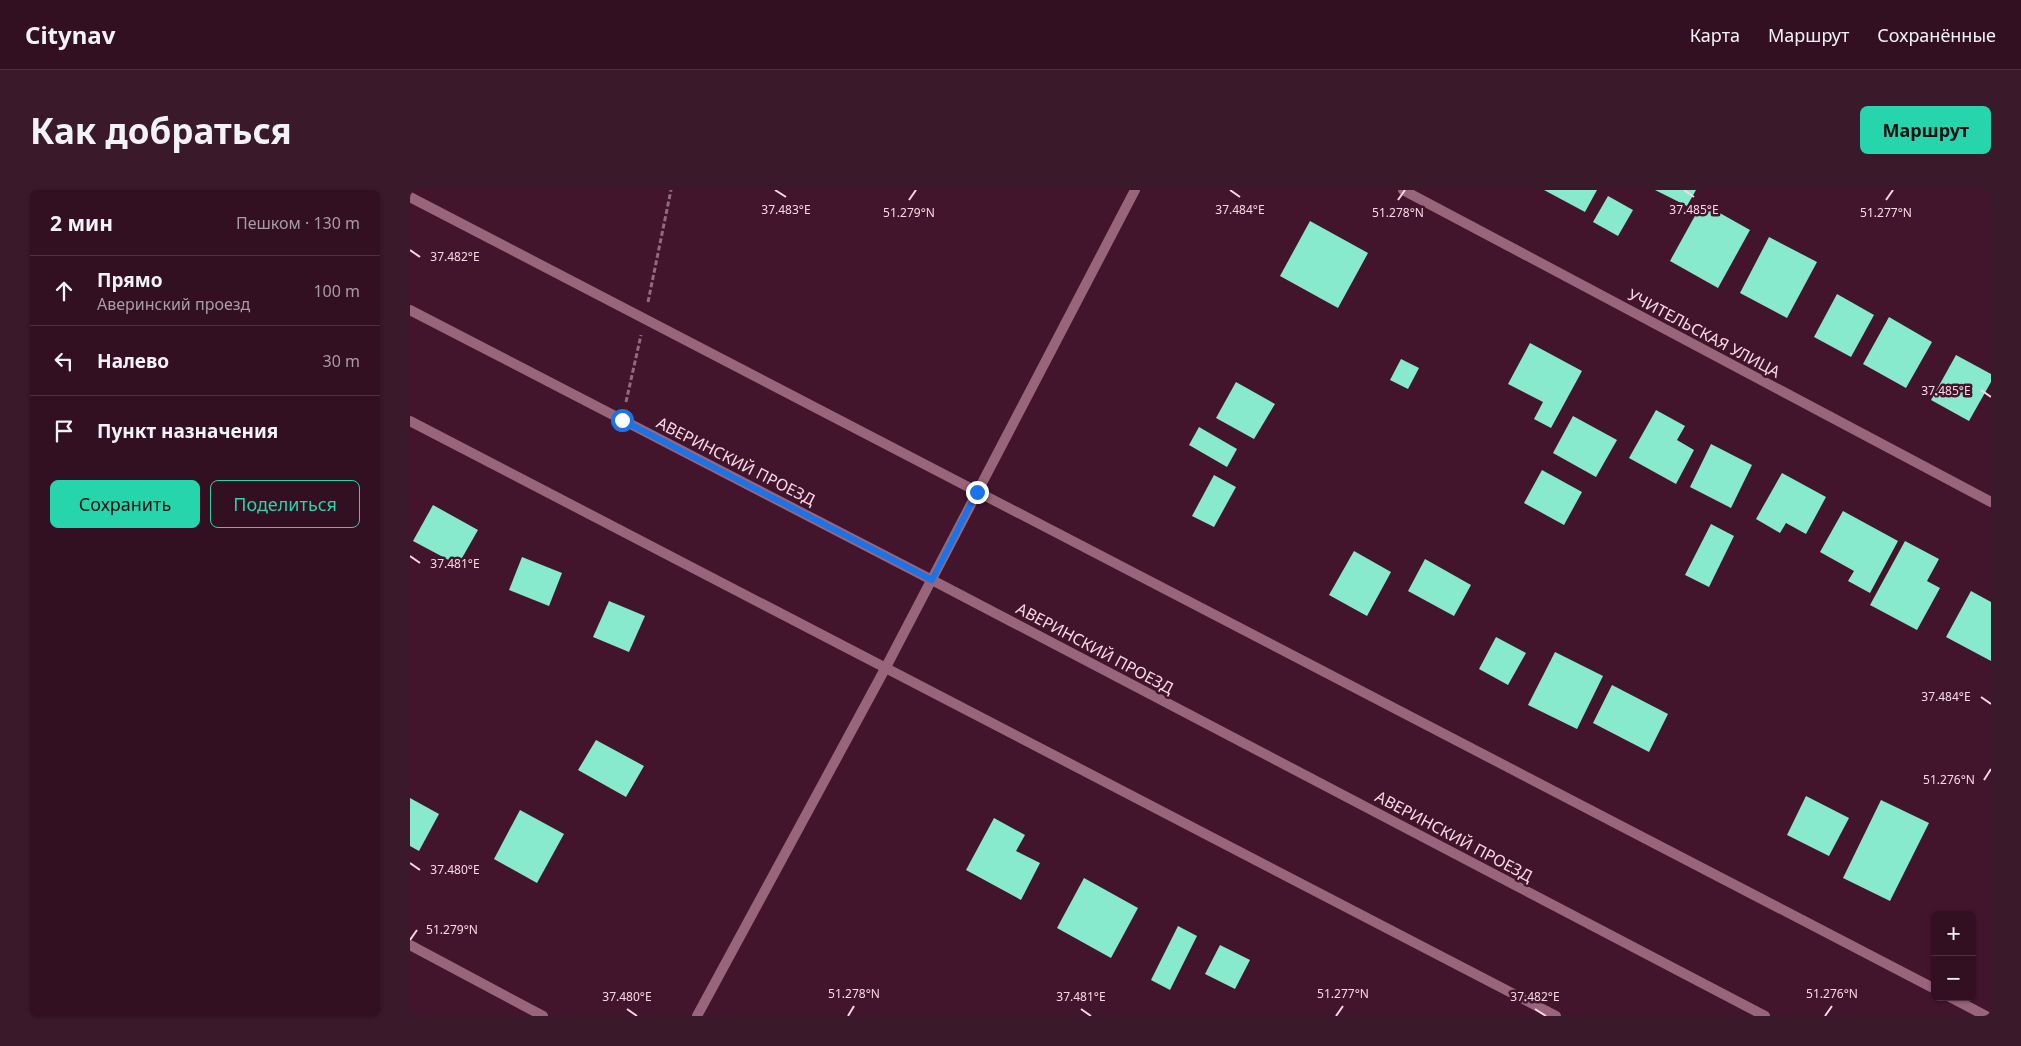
<!DOCTYPE html>
<html lang="ru">
<head>
<meta charset="utf-8">
<style>
  body { margin:0; font-family:"Noto Sans",sans-serif; background:#3a192a; color:#f1f3f6 }
  .controls { position:absolute; right:15px; bottom:15px; display:grid; overflow:hidden; border-radius:8px; box-shadow:0 1px 4px #0004 }
  .controls button { width:45px; height:45px; display:grid; place-items:center; padding:0; border:0; border-bottom:1px solid #4d303f; background:#321021; color:#f1f3f6; font:25px sans-serif }
  .stop { position:absolute; width:15px; height:15px; margin:-11px; border:4px solid #1a73e8; border-radius:50%; background:#fff }
  .stop.end { background:#1a73e8; border-color:#fff; box-shadow:0 1px 5px #0008 }
  .list { margin:0; padding:0; list-style:none }
  h2 { display:flex; justify-content:space-between; align-items:center; height:65px; margin:0; padding:0 20px; font-size:21px }
  h2 small { font-size:16px; font-weight:400; color:#a89da5 }
  .list li { display:grid; grid-template-columns:32px 1fr auto; gap:15px; align-items:center; box-sizing:border-box; height:70px; padding:0 20px; border-top:1px solid #4d303f }
  .list b { display:block; font-size:19px; white-space:nowrap }
  .list p { margin:0; font-size:16px; white-space:nowrap; color:#a89da5 }
  .list em { font-size:16px; font-style:normal; color:#a89da5 }
  .actions { display:flex; gap:10px; padding:15px 20px }
  .actions a { flex:1; padding:11px 0; border:1px solid #27d5ad; border-radius:8px; text-align:center; font-size:18px; color:#27d5ad }
  .actions .main { background:#27d5ad; color:#111 }
  .icon { flex:none; width:28px; height:28px; fill:none; stroke:currentColor; stroke-width:2; stroke-linecap:round; stroke-linejoin:round }
  .map { position:relative; flex:none; width:1581px; height:826px; overflow:hidden; border-radius:8px }
  header { display:flex; align-items:center; gap:30px; box-sizing:border-box; height:70px; padding:0 25px; background:#321021; border-bottom:1px solid #4d303f }
  header strong { font-size:24px }
  nav { display:flex; gap:28px; margin-inline-start:auto; font-size:18px }
  .intro { display:flex; align-items:center; justify-content:space-between; box-sizing:border-box; height:120px; padding:0 30px }
  h1 { margin:0; font-size:35px }
  .button { padding:12px 22px; border-radius:8px; background:#27d5ad; color:#111; font-size:18px; font-weight:700 }
  main { display:flex; gap:30px; padding:0 30px }
  aside { flex:1; background:#321021; border-radius:8px; box-shadow:0 1px 4px #0004 }
  .map>svg:first-child { display:block }
  .building { fill:#88eacc }
  .lines { fill:none; stroke-linecap:round; stroke-linejoin:round }
  .path { stroke:#916a7c; stroke-width:3; stroke-dasharray:5 2.5; stroke-linecap:butt }
  .lane { stroke:#99657b; stroke-width:10 }
  .street { stroke:#99657b; stroke-width:10 }
  .route { stroke:#1a73e8; stroke-width:6 }
  .ticks { fill:none; stroke:#f8d9e5; stroke-width:2 }
  .labels { text-anchor:middle; stroke-width:5; stroke-linejoin:round; paint-order:stroke }
  .street-label { font-size:16px; fill:#f8d9e5; stroke:#43152c }
  .ticks-label { font-size:12px; text-anchor:middle; fill:#f8d9e5; stroke:#43152c; stroke-width:5; stroke-linejoin:round; paint-order:stroke }
</style>
</head>
<body>
<header>
<strong>Citynav</strong>
<nav><a>Карта</a><a>Маршрут</a><a>Сохранённые</a></nav>
</header>
<div class="intro"><h1>Как добраться</h1><a class="button">Маршрут</a></div>
<main>
<aside>
<h2>2 мин<small>Пешком · 130 m</small></h2>
<ul class="list">
<li><svg class="icon" aria-label="ahead" viewBox="0 0 24 24"><path d="M12 20V5M6 11l6-6 6 6"/></svg><div><b>Прямо</b><p>Аверинский проезд</p></div><em>100 m</em></li>
<li><svg class="icon" aria-label="left" viewBox="0 0 24 24"><path d="M17 20v-9H6M10 6l-5 5 5 5"/></svg><div><b>Налево</b></div><em>30 m</em></li>
<li><svg class="icon" aria-label="arrive" viewBox="0 0 24 24"><path d="M6 21V4h12l-3 4 3 4H6"/></svg><div><b>Пункт назначения</b></div></li>
</ul>
<div class="actions"><a class="main">Сохранить</a><a>Поделиться</a></div>
</aside>
<div class="map">
<svg width="1581" height="826" viewBox="0 0 1581 826">
  <rect width="100%" height="100%" fill="#43152c"/>
  <g class="building">
    <path d="M 1134,0 L 1187,0 L 1175,22 Z"/>
    <path d="M 1245,0 L 1286,0 L 1277,16 Z"/>
    <path d="M 1198,6 L 1223,20 L 1208,46 L 1183,32 Z"/>
    <path d="M 1292,13 L 1340,40 L 1308,98 L 1260,71 Z"/>
    <path d="M 900,31 L 958,63 L 928,118 L 870,86 Z"/>
    <path d="M 1359,47 L 1407,72 L 1377,128 L 1330,103 Z"/>
    <path d="M 1427,104 L 1464,125 L 1441,167 L 1404,147 Z"/>
    <path d="M 1479,127 L 1522,152 L 1496,198 L 1453,174 Z"/>
    <path d="M 1120,153 L 1172,181 L 1141,238 L 1124,229 L 1133,212 L 1098,194 Z"/>
    <path d="M 1546,165 L 1581,184 L 1581,192 L 1559,231 L 1521,210 Z"/>
    <path d="M 991,169 L 1009,178 L 998,199 L 980,190 Z"/>
    <path d="M 826,192 L 865,214 L 844,249 L 806,228 Z"/>
    <path d="M 1246,220 L 1275,236 L 1267,250 L 1284,260 L 1266,294 L 1219,268 Z"/>
    <path d="M 1163,226 L 1207,250 L 1186,287 L 1143,263 Z"/>
    <path d="M 789,237 L 827,259 L 817,277 L 779,255 Z"/>
    <path d="M 1301,254 L 1342,275 L 1321,318 L 1280,297 Z"/>
    <path d="M 1132,280 L 1172,302 L 1154,335 L 1114,313 Z"/>
    <path d="M 1372,283 L 1416,307 L 1396,344 L 1376,333 L 1370,343 L 1346,329 Z"/>
    <path d="M 804,285 L 826,297 L 804,337 L 782,326 Z"/>
    <path d="M 23,315 L 68,340 L 48,375 L 3,351 Z"/>
    <path d="M 1433,321 L 1488,351 L 1460,403 L 1438,391 L 1444,381 L 1410,362 Z"/>
    <path d="M 1301,334 L 1324,346 L 1299,397 L 1275,385 Z"/>
    <path d="M 1495,351 L 1529,369 L 1517,391 L 1530,398 L 1507,440 L 1460,415 Z"/>
    <path d="M 944,361 L 981,382 L 957,426 L 919,405 Z"/>
    <path d="M 112,367 L 152,383 L 139,416 L 99,400 Z"/>
    <path d="M 1015,369 L 1061,395 L 1044,426 L 998,401 Z"/>
    <path d="M 1561,401 L 1581,412 L 1581,471 L 1536,447 Z"/>
    <path d="M 199,411 L 235,426 L 219,462 L 183,447 Z"/>
    <path d="M 1086,447 L 1116,463 L 1098,495 L 1069,479 Z"/>
    <path d="M 1145,462 L 1193,486 L 1167,539 L 1118,515 Z"/>
    <path d="M 1202,495 L 1258,524 L 1239,562 L 1183,533 Z"/>
    <path d="M 186,550 L 234,576 L 216,607 L 168,580 Z"/>
    <path d="M 1396,606 L 1439,628 L 1419,666 L 1377,645 Z"/>
    <path d="M 0,608 L 29,624 L 9,661 L 0,656 Z"/>
    <path d="M 1471,610 L 1519,633 L 1480,711 L 1433,688 Z"/>
    <path d="M 110,620 L 154,644 L 127,693 L 84,669 Z"/>
    <path d="M 584,628 L 615,645 L 606,661 L 630,673 L 611,710 L 556,680 Z"/>
    <path d="M 674,688 L 728,718 L 701,768 L 647,738 Z"/>
    <path d="M 768,736 L 787,746 L 760,800 L 741,790 Z"/>
    <path d="M 810,755 L 840,770 L 825,799 L 795,784 Z"/>
  </g>
  <g class="lines">
    <g class="path">
      <path d="M 238,112 L 261,0"/>
      <path d="M 216,212 L 231,145"/>
    </g>
    <g class="lane">
      <path d="M 0,7 L 1525,799"/>
      <path d="M 0,231 L 1146,826"/>
      <path d="M 1540,807 L 1576,826"/>
    </g>
    <g class="street">
      <path d="M 993,0 L 1581,312"/>
      <path d="M 0,120 L 522,390 L 1355,826"/>
      <path d="M 0,755 L 133,826"/>
      <path d="M 287,826 L 476,477 L 725,0"/>
    </g>
  </g>
  <g class="lines">
    <path class="route" d="M 212,230 L 522,390 L 567,302"/>
  </g>
  <path class="ticks" d="M 365,0 L 376,7M 820,0 L 830,7M 1274,0 L 1284,7M 499,10 L 506,0M 988,10 L 995,0M 1476,10 L 1483,0M 0,60 L 10,67M 1571,200 L 1581,207M 0,366 L 10,373M 1571,507 L 1581,514M 1574,590 L 1581,579M 0,673 L 10,680M 0,750 L 7,740M 217,819 L 227,826M 671,819 L 681,826M 1125,819 L 1136,826M 438,826 L 444,816M 926,826 L 933,816M 1415,826 L 1422,816"/>
  <g class="labels">
    <g class="street-label">
      <text transform="translate(1294 143) rotate(28)" y="6">УЧИТЕЛЬСКАЯ УЛИЦА</text>
      <text transform="translate(326 271) rotate(27)" y="6">АВЕРИНСКИЙ ПРОЕЗД</text>
      <text transform="translate(685 458) rotate(28)" y="6">АВЕРИНСКИЙ ПРОЕЗД</text>
      <text transform="translate(1044 646) rotate(28)" y="6">АВЕРИНСКИЙ ПРОЕЗД</text>
    </g>
  </g>
  <g class="ticks-label">
    <text x="376" y="24">37.483°E</text>
    <text x="830" y="24">37.484°E</text>
    <text x="1284" y="24">37.485°E</text>
    <text x="499" y="27">51.279°N</text>
    <text x="988" y="27">51.278°N</text>
    <text x="1476" y="27">51.277°N</text>
    <text x="45" y="71">37.482°E</text>
    <text x="1536" y="205">37.485°E</text>
    <text x="45" y="378">37.481°E</text>
    <text x="1536" y="511">37.484°E</text>
    <text x="1539" y="594">51.276°N</text>
    <text x="45" y="684">37.480°E</text>
    <text x="42" y="744">51.279°N</text>
    <text x="444" y="808">51.278°N</text>
    <text x="933" y="808">51.277°N</text>
    <text x="1422" y="808">51.276°N</text>
    <text x="217" y="811">37.480°E</text>
    <text x="671" y="811">37.481°E</text>
    <text x="1125" y="811">37.482°E</text>
  </g>
</svg>
<div class="controls">
<button>+</button>
<button>−</button>
</div>
<div class="stop" style="left:212px;top:230px"></div>
<div class="stop end" style="left:567px;top:302px"></div>
</div>
</main>
</body>
</html>
